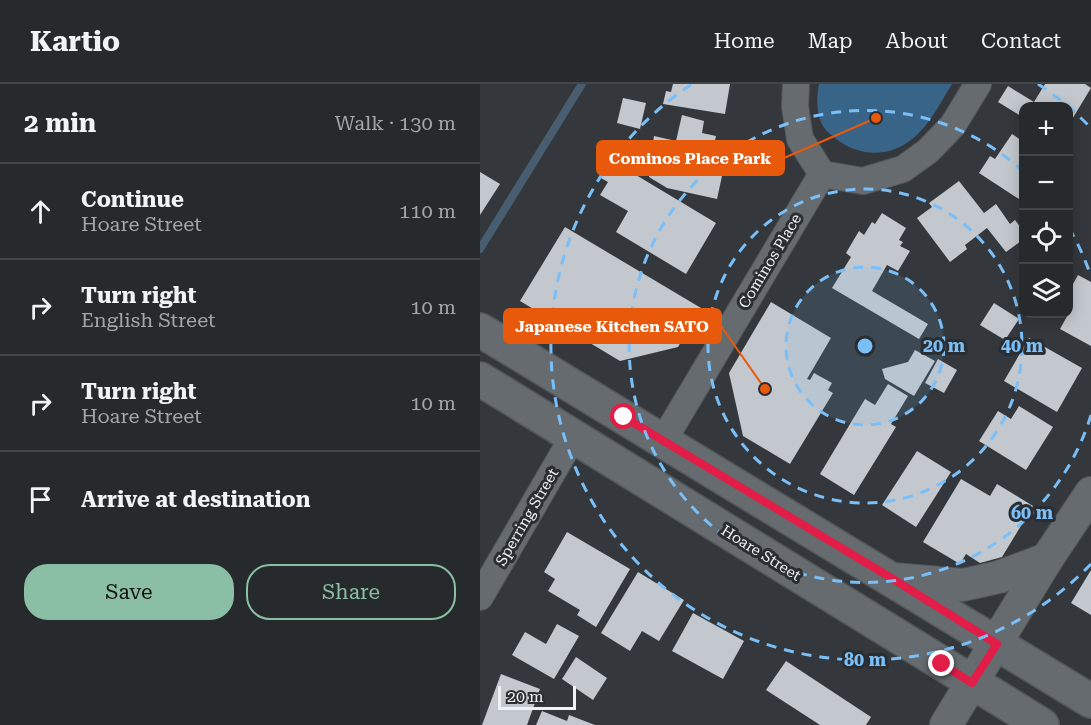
<!DOCTYPE html>
<html lang="en">
<head>
<meta charset="utf-8">
<style>
  body { margin:0; font-family:"Roboto Serif",serif; background:#333639; color:#f1f3f6 }
  .controls { position:absolute; right:18px; top:18px; display:grid; overflow:hidden; border-radius:12px; box-shadow:0 3px 15px #0003 }
  .controls button { width:54px; height:54px; display:grid; place-items:center; padding:0; border:0; border-bottom:2px solid #434649; background:#272a2d; color:#f1f3f6; font:30px sans-serif }
  .scale { position:absolute; left:18px; bottom:15px; width:78px; box-sizing:border-box; padding-left:6px; border:3px solid #eff2f5; border-top:0; font-size:16px; line-height:21px; white-space:nowrap; color:#eff2f5; -webkit-text-stroke:4px #2a2e32; paint-order:stroke }
  .stop { position:absolute; width:18px; height:18px; margin:-14px; border:4px solid #e11d48; border-radius:50%; background:#fff }
  .stop.end { background:#e11d48; border-color:#fff; box-shadow:0 2px 6px #0008 }
  .list { margin:0; padding:0; list-style:none }
  h2 { display:flex; justify-content:space-between; align-items:center; height:78px; margin:0; padding:0 24px; font-size:26px }
  h2 small { font-size:20px; font-weight:400; color:#a4a7aa }
  .list li { display:grid; grid-template-columns:39px 1fr auto; gap:18px; align-items:center; box-sizing:border-box; height:96px; padding:0 24px; border-top:2px solid #434649 }
  .list b { display:block; font-size:22px; white-space:nowrap }
  .list p { margin:0; font-size:20px; white-space:nowrap; color:#a4a7aa }
  .list em { font-size:20px; font-style:normal; color:#a4a7aa }
  .actions { display:flex; gap:12px; padding:18px 24px }
  .actions a { flex:1; padding:14px 0; border:2px solid #8abfa5; border-radius:24px; text-align:center; font-size:21px; color:#8abfa5 }
  .actions .main { background:#8abfa5; color:#111 }
  .icon { flex:none; width:33px; height:33px; fill:none; stroke:currentColor; stroke-width:2; stroke-linecap:round; stroke-linejoin:round }
  .map { position:relative; flex:none; width:611px; height:641px; overflow:hidden }
  header { display:flex; align-items:center; gap:36px; box-sizing:border-box; height:84px; padding:0 30px; background:#272a2d; border-bottom:2px solid #434649 }
  header strong { font-size:28px }
  nav { display:flex; gap:33px; margin-inline-start:auto; font-size:21px }
  main { display:flex }
  aside { flex:1; background:#272a2d }
  .map>svg:first-child { display:block }
  .green { fill:#386488 }
  .lines { fill:none; stroke-linecap:round; stroke-linejoin:round }
  .stream { stroke:#485e70; stroke-width:8 }
  .building { fill:#c2c8cd }
  .minor-casing { stroke:#52575a; stroke-width:28 }
  .tertiary-casing { stroke:#52575a; stroke-width:34 }
  .secondary-casing { stroke:#52575a; stroke-width:36 }
  .minor { stroke:#656b6f; stroke-width:26 }
  .tertiary { stroke:#656b6f; stroke-width:32 }
  .secondary { stroke:#656b6f; stroke-width:33 }
  .route { stroke:#e11d48; stroke-width:8 }
  .ring { fill:none; stroke:#7abff8; stroke-width:3; stroke-dasharray:10 8 }
  .labels { text-anchor:middle; stroke-width:6; stroke-linejoin:round; paint-order:stroke }
  .street-label { font-size:15px; fill:#eff2f5; stroke:#2a2e32 }
  .centre { fill:#7abff8; stroke:#2a2e32; stroke-width:3 }
  .ring-label { font-size:18px; text-anchor:middle; font-weight:bold; fill:#7abff8; stroke:#2a2e32; stroke-width:6; stroke-linejoin:round; paint-order:stroke }
  .leader { fill:none; stroke:#e8590c; stroke-width:2 }
  .callout-dot { fill:#e8590c; stroke:#2a2e32; stroke-width:2 }
  .callout { fill:#e8590c; stroke:#e8590c; stroke-width:2 }
  .callout-label { font-size:16px; text-anchor:middle; font-weight:bold; fill:#fff }
</style>
</head>
<body>
<header>
<strong>Kartio</strong>
<nav><a>Home</a><a>Map</a><a>About</a><a>Contact</a></nav>
</header>
<main>
<aside>
<h2>2 min<small>Walk · 130 m</small></h2>
<ul class="list">
<li><svg class="icon" aria-label="ahead" viewBox="0 0 24 24"><path d="M12 20V5M6 11l6-6 6 6"/></svg><div><b>Continue</b><p>Hoare Street</p></div><em>110 m</em></li>
<li><svg class="icon" aria-label="right" viewBox="0 0 24 24"><path d="M7 20v-9h11M14 6l5 5-5 5"/></svg><div><b>Turn right</b><p>English Street</p></div><em>10 m</em></li>
<li><svg class="icon" aria-label="right" viewBox="0 0 24 24"><path d="M7 20v-9h11M14 6l5 5-5 5"/></svg><div><b>Turn right</b><p>Hoare Street</p></div><em>10 m</em></li>
<li><svg class="icon" aria-label="arrive" viewBox="0 0 24 24"><path d="M6 21V4h12l-3 4 3 4H6"/></svg><div><b>Arrive at destination</b></div></li>
</ul>
<div class="actions"><a class="main">Save</a><a>Share</a></div>
</aside>
<div class="map">
<svg width="611" height="641" viewBox="0 0 611 641">
  <rect width="100%" height="100%" fill="#34383c"/>
  <path class="green" d="M 339,0 L 472,0 C 457,24 443,55 415,65 C 394,73 372,68 355,54 C 352,51 347,48 345,45 C 336,33 336,14 339,0 Z"/>
  <g class="lines">
    <path class="stream" d="M 0,165 L 102,0"/>
  </g>
  <g class="building">
    <path d="M 193,0 L 250,0 L 245,30 L 183,20 L 186,7 L 191,8 Z"/>
    <path d="M 565,0 L 605,0 L 611,4 L 588,42 L 588,22 L 544,22 L 544,34 L 518,18 L 528,2 L 554,18 Z"/>
    <path d="M 143,14 L 166,19 L 160,45 L 137,39 Z"/>
    <path d="M 202,31 L 224,37 L 222,49 L 236,52 L 233,65 L 247,69 L 237,115 L 187,104 L 169,93 L 171,82 L 161,79 L 164,67 L 167,68 L 169,58 L 173,59 L 174,52 L 196,57 Z"/>
    <path d="M 532,50 L 544,58 L 544,114 L 542,117 L 499,89 L 510,72 L 515,75 Z"/>
    <path d="M 131,76 L 236,139 L 206,190 L 136,148 L 148,127 L 120,111 L 128,98 L 119,93 Z"/>
    <path d="M 0,88 L 20,100 L 0,131 Z"/>
    <path d="M 479,97 L 504,129 L 516,120 L 530,140 L 535,136 L 544,148 L 544,155 L 526,168 L 507,144 L 485,161 L 487,165 L 470,178 L 437,134 L 452,123 L 449,119 Z"/>
    <path d="M 402,129 L 426,144 L 419,156 L 423,158 L 420,162 L 430,167 L 418,187 L 407,181 L 392,207 L 448,240 L 439,255 L 352,204 L 371,173 L 366,169 L 379,147 L 384,151 L 392,138 L 395,140 Z"/>
    <path d="M 85,143 L 221,224 L 198,263 L 140,277 L 40,217 Z"/>
    <path d="M 598,191 L 611,198 L 611,262 L 580,245 L 591,225 L 588,224 L 588,209 Z"/>
    <path d="M 291,218 L 351,254 L 327,295 L 330,296 L 334,289 L 352,299 L 348,306 L 353,309 L 310,380 L 263,352 L 249,289 Z"/>
    <path d="M 514,219 L 539,235 L 525,256 L 500,241 Z"/>
    <path d="M 549,254 L 602,284 L 577,328 L 524,297 Z"/>
    <path d="M 435,266 L 455,277 L 434,312 L 405,295 L 402,285 L 428,278 Z"/>
    <path d="M 458,275 L 477,286 L 464,309 L 445,299 Z"/>
    <path d="M 408,300 L 428,312 L 411,340 L 416,343 L 374,411 L 340,390 L 385,315 L 395,321 Z"/>
    <path d="M 539,322 L 573,343 L 546,386 L 499,357 L 518,327 L 531,335 Z"/>
    <path d="M 437,367 L 471,388 L 436,443 L 402,421 Z"/>
    <path d="M 481,395 L 510,412 L 517,400 L 553,422 L 522,473 L 500,479 L 486,470 L 480,480 L 443,458 Z"/>
    <path d="M 87,448 L 150,485 L 116,543 L 97,531 L 100,526 L 68,507 L 75,495 L 64,488 Z"/>
    <path d="M 611,486 L 611,531 L 591,519 Z"/>
    <path d="M 158,488 L 204,516 L 179,557 L 162,547 L 150,567 L 121,549 Z"/>
    <path d="M 213,529 L 264,557 L 243,595 L 192,567 Z"/>
    <path d="M 77,540 L 99,552 L 74,595 L 32,571 L 45,548 L 66,560 Z"/>
    <path d="M 96,573 L 127,594 L 113,616 L 82,595 Z"/>
    <path d="M 306,577 L 391,633 L 386,641 L 340,641 L 286,606 Z"/>
    <path d="M 21,590 L 60,605 L 47,641 L 2,641 Z"/>
    <path d="M 62,627 L 87,637 L 89,631 L 115,641 L 56,641 Z"/>
  </g>
  <g class="lines">
    <g class="minor-casing">
      <g id="minor">
        <path d="M 316,0 L 315,22 L 320,55 L 342,90 L 383,97 L 423,85 L 448,67 L 473,41 L 498,0"/>
        <path d="M 183,357 L 342,90"/>
        <path d="M 0,513 L 93,353"/>
      </g>
    </g>
    <g class="tertiary-casing">
      <g id="tertiary">
        <path d="M 413,495 L 483,501 L 519,493 L 567,475"/>
        <path d="M 466,641 L 567,475 L 611,409"/>
      </g>
    </g>
    <g class="secondary-casing">
      <g id="secondary">
        <path d="M 0,246 L 611,617"/>
        <path d="M 0,295 L 562,641"/>
      </g>
    </g>
    <use href="#minor" class="minor"/>
    <use href="#tertiary" class="tertiary"/>
    <use href="#secondary" class="secondary"/>
  </g>
  <g class="lines">
    <path class="route" d="M 144,333 L 413,495 L 517,560 L 492,599 L 462,580"/>
  </g>
  <circle cx="385" cy="262" r="79" fill="#7abff8" fill-opacity=".12"/>
  <g class="ring">
    <circle cx="385" cy="262" r="79"/>
    <circle cx="385" cy="262" r="157"/>
    <path d="M611 331A236 236 0 1 1 543 87M589 144A236 236 0 0 1 611 193"/>
    <path d="M611 480A314 314 0 1 1 212 0M558 0A314 314 0 0 1 611 44"/>
  </g>
  <g class="labels">
    <g class="street-label">
      <text transform="translate(290 177) rotate(-59)" y="5">Cominos Place</text>
      <text transform="translate(47 433) rotate(-60)" y="5">Sperring Street</text>
      <text transform="translate(281 469) rotate(32)" y="5">Hoare Street</text>
    </g>
  </g>
  <circle cx="385" cy="262" r="9" class="centre"/>
  <g class="ring-label">
    <text x="464" y="268">20 m</text>
    <text x="542" y="268">40 m</text>
    <text x="552" y="435">60 m</text>
    <text x="385" y="582">80 m</text>
  </g>
  <path class="leader" d="M396 34L304 74M285 305L241 242"/>
  <g class="callout-dot">
    <circle cx="396" cy="34" r="6"/>
    <circle cx="285" cy="305" r="6"/>
  </g>
  <g class="callout">
    <rect x="117" y="57" width="187" height="34" rx="6"/>
    <rect x="24" y="225" width="217" height="34" rx="6"/>
  </g>
  <g class="callout-label">
    <text x="210" y="80">Cominos Place Park</text>
    <text x="132" y="248">Japanese Kitchen SATO</text>
  </g>
</svg>
<div class="controls">
<button>+</button>
<button>−</button>
<button><svg class="icon" aria-label="locate" viewBox="0 0 24 24"><circle cx="12" cy="12" r="6"/><path d="M12 2v4M12 18v4M2 12h4M18 12h4"/></svg></button>
<button><svg class="icon" aria-label="layers" viewBox="0 0 24 24"><path d="M12 4l9 5-9 5-9-5zM3 14l9 5 9-5"/></svg></button>
</div>
<div class="scale">20 m</div>
<div class="stop" style="left:144px;top:333px"></div>
<div class="stop end" style="left:462px;top:580px"></div>
</div>
</main>
</body>
</html>
